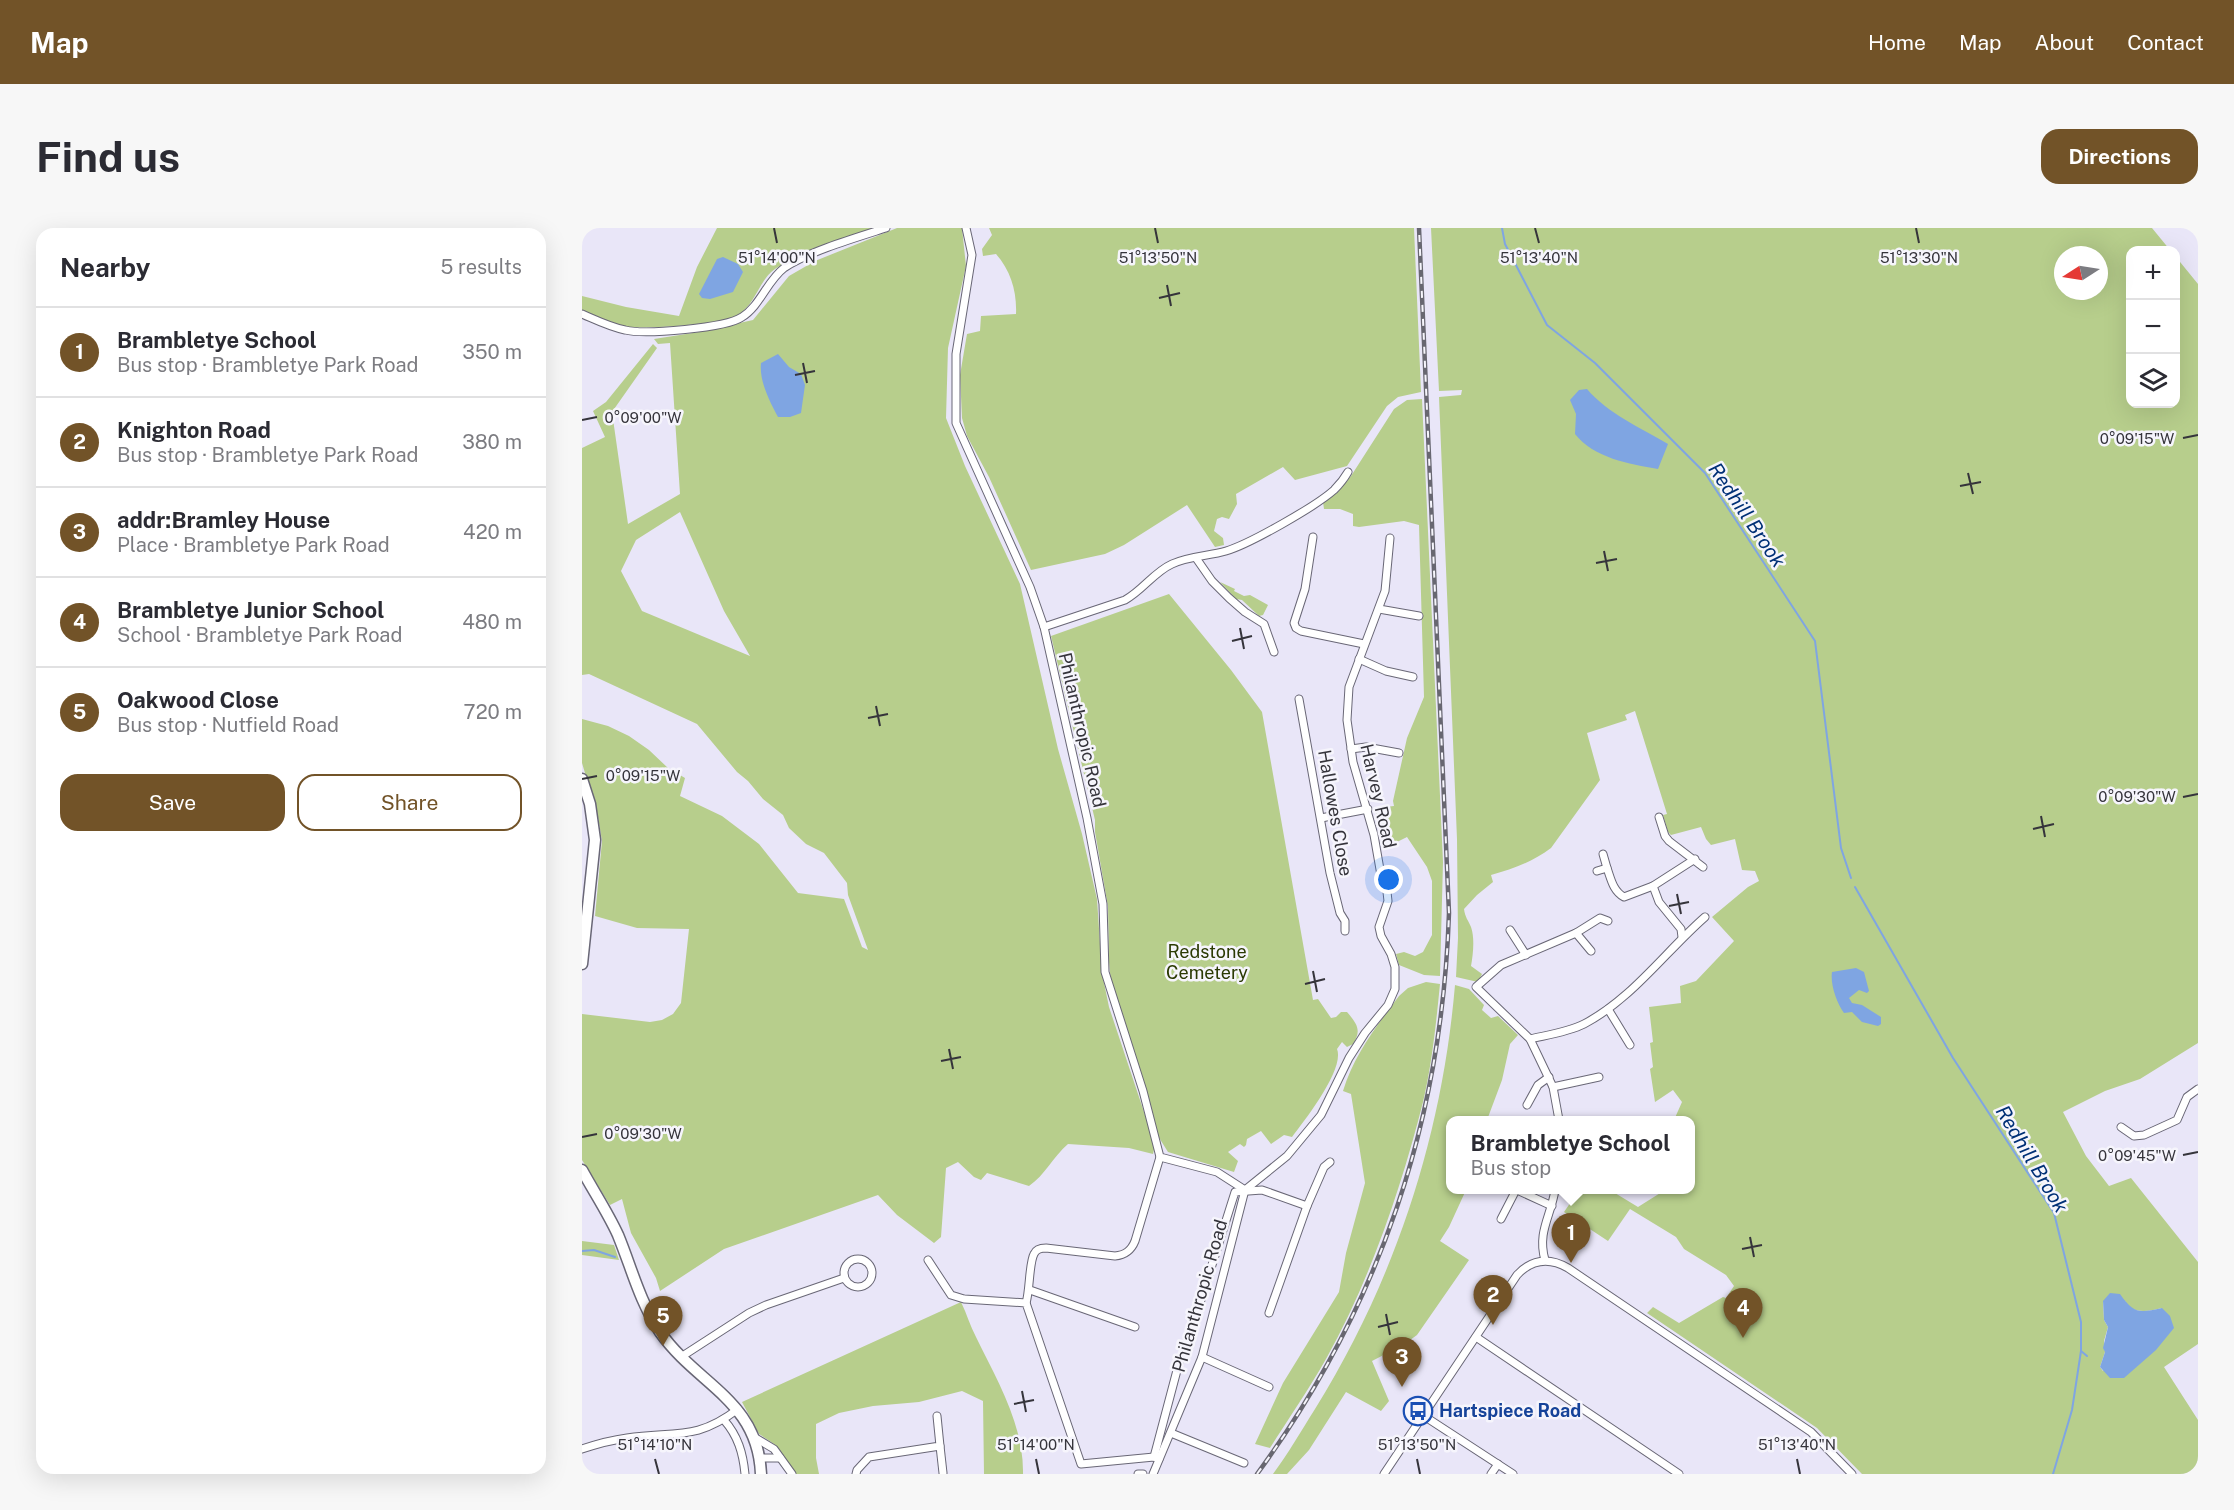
<!DOCTYPE html>
<html lang="en">
<head>
<meta charset="utf-8">
<style>
  body { margin:0; font-family:"Public Sans",sans-serif; background:#f7f7f7; color:#2b2b33 }
  .controls { position:absolute; right:18px; top:18px; display:grid; overflow:hidden; border-radius:12px; box-shadow:0 6px 24px #0002 }
  .controls button { width:54px; height:54px; display:grid; place-items:center; padding:0; border:0; border-bottom:2px solid #e1e1e2; background:#fff; color:#2b2b33; font:30px sans-serif }
  .compass { position:absolute; left:1472px; top:18px; width:54px; height:54px; border-radius:50%; background:#fff; box-shadow:0 6px 24px #0002; rotate:258deg }
  .you { position:absolute; left:807px; top:652px; width:21px; height:21px; margin:-15px; border:4px solid #fff; border-radius:50%; background:#1a73e8; box-shadow:0 0 0 9px #1a73e833 }
  .badge { display:grid; place-items:center; width:39px; height:39px; border-radius:50%; background:#725328; color:#fff; font-size:20px; font-weight:700 }
  .pin { position:absolute; translate:-50% -50px; filter:drop-shadow(0 2px 3px #0008) }
  .pin::after { content:''; position:absolute; top:32px; width:21px; height:18px; background:inherit; clip-path:polygon(0 0,100% 0,50% 100%) }
  .popup { position:absolute; left:864px; top:888px; width:249px; height:78px; box-sizing:border-box; display:grid; place-content:center; border-radius:12px; background:#fff; filter:drop-shadow(0 2px 4px #0005); font-size:20px; white-space:nowrap; color:#7c7c81 }
  .popup b { font-size:22px; color:#2b2b33 }
  .popup::after { content:''; position:absolute; left:50%; top:100%; margin-left:-12px; border:12px solid transparent; border-top-color:#fff }
  .list { margin:0; padding:0; list-style:none }
  h2 { display:flex; justify-content:space-between; align-items:center; height:78px; margin:0; padding:0 24px; font-size:26px }
  h2 small { font-size:20px; font-weight:400; color:#7c7c81 }
  .list li { display:grid; grid-template-columns:39px 1fr auto; gap:18px; align-items:center; box-sizing:border-box; height:90px; padding:0 24px; border-top:2px solid #e1e1e2 }
  .list b { display:block; font-size:22px; white-space:nowrap }
  .list p { margin:0; font-size:20px; white-space:nowrap; color:#7c7c81 }
  .list em { font-size:20px; font-style:normal; color:#7c7c81 }
  .actions { display:flex; gap:12px; padding:18px 24px }
  .actions a { flex:1; padding:14px 0; border:2px solid #725328; border-radius:18px; text-align:center; font-size:21px; color:#725328 }
  .actions .main { background:#725328; color:#fff }
  .icon { flex:none; width:33px; height:33px; fill:none; stroke:currentColor; stroke-width:2; stroke-linecap:round; stroke-linejoin:round }
  .map { position:relative; flex:none; width:1616px; height:1246px; overflow:hidden; border-radius:18px }
  header { display:flex; align-items:center; gap:36px; box-sizing:border-box; height:84px; padding:0 30px; background:#725328; color:#fff }
  header strong { font-size:28px }
  nav { display:flex; gap:33px; margin-inline-start:auto; font-size:21px }
  .intro { display:flex; align-items:center; justify-content:space-between; box-sizing:border-box; height:144px; padding:0 36px }
  h1 { margin:0; font-size:42px }
  .button { padding:15px 27px; border-radius:18px; background:#725328; color:#fff; font-size:21px; font-weight:700 }
  main { display:flex; gap:36px; padding:0 36px }
  aside { flex:1; background:#fff; border-radius:18px; box-shadow:0 6px 24px #0002 }
  .map>svg:first-child { display:block }
  .green { fill:#b7ce8c; fill-rule:evenodd }
  .water { fill:#7fa5e2 }
  .lines { fill:none; stroke-linecap:round; stroke-linejoin:round }
  .stream { stroke:#7fa5e2; stroke-width:2 }
  .street-casing { stroke:#696776; stroke-width:9 }
  .primary-casing { stroke:#696776; stroke-width:13 }
  .street { stroke:#fff; stroke-width:7 }
  .primary { stroke:#fff; stroke-width:10 }
  .rail-casing { stroke:#686771; stroke-width:4.5 }
  .rail { stroke:#f6f5fc; stroke-width:2; stroke-dasharray:7; stroke-linecap:butt }
  .ticks { fill:none; stroke:#35343b; stroke-width:2 }
  .labels { text-anchor:middle; stroke-width:5; stroke-linejoin:round; paint-order:stroke }
  .street-label { font-size:18px; fill:#35343b; stroke:#f6f5fc }
  .park-label { font-size:18px; fill:#2b3a03; stroke:#f6f5fc }
  .transit-label { font-size:18px; font-weight:bold; fill:#164399; stroke:#f6f5fc; text-anchor:start }
  .water-label { font-size:20px; font-style:italic; fill:#003076; stroke:#f6f5fc }
  .ticks-label { font-size:15px; text-anchor:middle; fill:#35343b; stroke:#f6f5fc; stroke-width:5; stroke-linejoin:round; paint-order:stroke }
</style>
</head>
<body>
<header>
<strong>Map</strong>
<nav><a>Home</a><a>Map</a><a>About</a><a>Contact</a></nav>
</header>
<div class="intro"><h1>Find us</h1><a class="button">Directions</a></div>
<main>
<aside>
<h2>Nearby<small>5 results</small></h2>
<ul class="list">
<li><span class="badge">1</span><div><b>Brambletye School</b><p>Bus stop · Brambletye Park Road</p></div><em>350 m</em></li>
<li><span class="badge">2</span><div><b>Knighton Road</b><p>Bus stop · Brambletye Park Road</p></div><em>380 m</em></li>
<li><span class="badge">3</span><div><b>addr:Bramley House</b><p>Place · Brambletye Park Road</p></div><em>420 m</em></li>
<li><span class="badge">4</span><div><b>Brambletye Junior School</b><p>School · Brambletye Park Road</p></div><em>480 m</em></li>
<li><span class="badge">5</span><div><b>Oakwood Close</b><p>Bus stop · Nutfield Road</p></div><em>720 m</em></li>
</ul>
<div class="actions"><a class="main">Save</a><a>Share</a></div>
</aside>
<div class="map">
<svg width="1616" height="1246" viewBox="0 0 1616 1246">
  <rect width="100%" height="100%" fill="#e9e6f8"/>
  <g class="green">
    <path d="M 135,0 L 295,0 C 261,12 222,21 193,41 C 177,52 173,77 156,87 C 141,97 62,101 43,99 C 28,97 13,88 0,82 L 0,68 L 44,79 L 97,88 L 115,39 Z"/>
    <path d="M 315,0 L 380,0 L 384,38 L 366,120 L 364,190 L 383,238 L 438,356 L 476,521 L 500,606 L 515,671 L 520,745 L 527,779 L 573,917 L 571,926 L 547,920 L 486,916 C 471,929 463,947 447,958 L 405,945 L 399,952 L 392,949 L 376,934 L 364,940 L 359,1009 L 352,1015 L 315,987 L 296,967 L 142,1021 L 78,1063 L 74,1050 L 49,1005 L 40,971 L 28,977 L 0,932 L 0,786 L 68,794 L 80,792 L 91,786 L 99,775 L 107,701 L 55,700 L 13,688 L 20,613 L 16,589 L 0,535 L 0,491 L 26,498 L 47,508 L 67,522 L 86,540 L 103,550 L 98,568 L 140,588 L 177,616 L 216,665 L 262,671 L 280,719 L 286,722 L 266,667 L 265,655 L 252,638 L 242,625 L 224,616 L 207,600 L 201,587 L 181,571 L 166,553 L 155,544 L 115,496 L 7,446 L 0,447 L 0,220 L 23,209 L 11,183 L 24,174 L 71,116 L 75,120 L 30,184 L 46,296 L 98,266 L 88,115 L 76,116 L 72,111 L 117,104 L 171,92 L 207,48 L 233,33 ZM 98,284 L 142,383 L 168,428 L 60,383 L 39,343 L 54,312 Z"/>
    <path d="M 407,0 L 832,0 L 839,164 L 816,169 L 805,178 L 765,238 L 713,252 L 701,239 L 654,266 L 655,276 L 647,291 L 640,289 L 635,291 L 632,303 L 641,310 L 642,317 L 633,319 L 605,277 L 542,317 L 523,326 L 449,342 L 407,249 L 385,208 L 380,190 L 378,147 L 385,106 L 398,103 L 399,88 L 434,86 C 435,64 429,43 414,26 L 401,28 L 400,21 L 410,7 Z"/>
    <path d="M 849,0 L 1570,0 L 1588,22 L 1548,22 L 1548,176 L 1594,176 L 1594,29 L 1616,56 L 1616,815 L 1558,851 L 1523,863 L 1481,884 L 1504,928 L 1527,958 L 1549,950 L 1616,1034 L 1616,1116 L 1582,1139 L 1616,1192 L 1616,1246 L 1280,1246 L 1235,1200 L 1065,1085 L 1071,1079 L 1097,1095 L 1141,1069 L 1144,1070 L 1152,1058 L 1144,1047 L 1102,1021 L 1094,1009 L 1048,981 L 1026,1013 L 982,984 L 997,962 L 1028,962 L 1056,979 L 1083,962 L 1109,962 L 1109,892 L 1092,892 L 1100,874 L 1091,862 L 1073,874 L 1068,841 L 1071,839 L 1068,815 L 1071,814 L 1067,779 L 1099,775 L 1098,758 L 1114,753 L 1152,713 L 1130,689 L 1166,659 L 1177,653 L 1173,643 L 1160,642 L 1153,611 L 1129,617 L 1124,611 L 1119,599 L 1089,607 L 1086,604 L 1081,587 L 1085,586 L 1053,483 L 1043,487 L 1045,492 L 1005,505 L 1018,552 L 969,620 C 950,634 931,641 909,647 L 911,654 L 895,667 L 882,681 C 883,689 886,692 889,699 C 893,710 891,727 889,738 L 900,746 L 896,754 L 874,749 L 876,710 L 875,611 L 857,169 L 879,167 L 880,162 L 857,163 ZM 1481,27 L 1517,27 L 1517,63 L 1481,63 ZM 1521,1073 L 1543,1073 C 1549,1087 1568,1083 1580,1080 L 1521,1143 L 1518,1139 L 1523,1124 L 1522,1113 L 1526,1099 L 1522,1092 Z"/>
    <path d="M 840,171 L 861,634 L 858,748 L 842,747 L 817,737 L 814,726 L 822,724 L 833,728 L 841,724 L 850,707 L 850,653 L 845,639 L 825,609 L 811,616 L 805,609 L 802,611 L 793,580 L 812,578 L 811,573 L 825,510 L 842,469 L 837,297 L 822,293 L 777,299 L 771,298 L 771,286 L 758,281 L 742,281 L 741,274 L 756,264 L 769,248 L 812,181 L 825,172 Z"/>
    <path d="M 638,354 L 653,361 L 652,363 L 662,368 L 668,367 L 686,377 L 681,387 L 677,388 L 660,372 L 654,371 Z"/>
    <path d="M 587,366 L 649,442 L 680,484 L 731,772 L 736,771 L 749,790 L 754,789 L 759,784 L 765,784 C 775,796 780,802 771,816 L 765,819 L 760,814 L 755,821 C 763,841 723,892 710,909 L 702,907 L 689,916 L 679,903 L 665,911 L 664,917 L 662,919 L 658,916 L 646,924 L 656,933 L 652,944 L 586,924 L 576,908 L 529,755 L 527,734 L 526,679 L 513,604 L 513,592 L 469,408 Z"/>
    <path d="M 844,754 L 858,756 C 854,796 850,836 841,874 C 819,961 788,1052 744,1131 C 727,1161 707,1190 688,1220 L 673,1216 L 701,1155 L 757,1064 L 764,1025 L 783,955 L 769,866 L 761,863 C 772,827 795,797 817,768 L 826,760 Z"/>
    <path d="M 873,757 L 887,761 L 902,777 L 900,782 L 909,790 L 916,788 L 936,807 L 928,816 L 920,852 L 905,892 L 869,892 L 869,962 L 884,962 L 867,999 L 858,1013 L 887,1032 L 835,1107 L 821,1117 L 790,1133 L 807,1173 L 799,1183 L 764,1164 L 727,1222 L 705,1246 L 691,1246 C 706,1226 719,1203 733,1181 C 813,1052 860,909 873,757 Z"/>
    <path d="M 0,1013 L 32,1017 L 37,1032 L 0,1027 Z"/>
    <path d="M 379,1074 C 385,1086 388,1098 394,1109 C 415,1152 442,1197 441,1246 L 402,1246 L 401,1173 L 380,1163 L 337,1174 L 291,1178 L 257,1185 L 234,1196 L 234,1230 L 237,1246 L 212,1246 L 192,1216 L 177,1206 L 160,1174 Z"/>
  </g>
  <g class="water">
    <path d="M 141,29 L 156,36 L 161,44 L 151,64 L 128,71 L 120,70 L 117,66 L 135,31 Z"/>
    <path d="M 196,126 L 207,139 L 219,146 L 223,157 L 219,185 L 208,189 L 196,189 C 188,174 177,153 179,135 Z"/>
    <path d="M 1005,161 C 1025,185 1059,200 1086,216 L 1076,241 C 1047,236 1012,230 993,206 L 994,186 L 988,172 L 997,162 Z"/>
    <path d="M 1274,740 L 1282,744 L 1287,763 L 1285,765 L 1277,762 L 1267,770 L 1270,775 L 1280,777 L 1299,789 L 1299,796 L 1296,798 L 1280,794 L 1270,784 L 1262,785 C 1255,776 1248,756 1250,744 Z"/>
    <path d="M 1528,1065 L 1538,1066 C 1552,1086 1557,1085 1580,1080 L 1588,1088 L 1592,1100 L 1574,1122 L 1542,1150 L 1528,1150 L 1518,1139 L 1523,1124 L 1521,1120 L 1526,1099 L 1522,1092 L 1521,1073 Z"/>
  </g>
  <g class="lines">
    <g class="stream">
      <path d="M 920,0 L 923,16 L 965,97 L 1013,135 L 1123,245 L 1233,413 L 1259,620 L 1269,650"/>
      <path d="M 1273,659 L 1371,830 L 1472,985 L 1499,1094 L 1499,1123 L 1490,1182 L 1471,1246"/>
      <path d="M 0,1023 L 12,1022 L 33,1029"/>
      <path d="M 1499,1123 L 1505,1128"/>
    </g>
    <g class="street-casing">
      <g id="street">
        <path d="M 384,0 L 390,27 L 374,126 L 374,195 L 448,359 L 462,399 L 505,590 L 521,676 L 523,744 L 561,863 L 578,929 L 635,944 L 663,962"/>
        <path d="M 0,86 C 14,92 28,99 43,102 C 63,107 144,100 160,89 C 178,78 185,53 202,40 C 225,24 276,9 304,0"/>
        <path d="M 731,309 L 723,361 L 712,395 L 714,400 L 719,403 L 782,416"/>
        <path d="M 614,330 L 630,353 L 647,370 L 663,384 L 682,396 L 692,424"/>
        <path d="M 797,381 L 837,388"/>
        <path d="M 462,399 L 543,372 C 561,362 572,344 590,336 C 607,328 627,328 644,323 C 668,316 734,278 752,262 C 758,256 762,251 766,244"/>
        <path d="M 777,431 L 804,443 L 831,449"/>
        <path d="M 717,471 L 748,645 L 758,685 L 763,693 L 763,703"/>
        <path d="M 769,521 L 784,519 L 817,525"/>
        <path d="M 1077,589 L 1083,608 L 1087,613 L 1121,639"/>
        <path d="M 739,590 L 786,581"/>
        <path d="M 1021,626 L 1025,640"/>
        <path d="M 1015,643 L 1025,640 C 1029,651 1031,663 1042,669 L 1071,658"/>
        <path d="M 928,702 L 944,727"/>
        <path d="M 994,705 L 1009,723"/>
        <path d="M 1100,709 L 1099,701 L 1077,674 L 1071,658 L 1113,631"/>
        <path d="M 1026,781 L 1048,817"/>
        <path d="M 948,811 C 965,807 986,804 1002,796 C 1050,771 1083,724 1123,689"/>
        <path d="M 971,859 L 1017,849"/>
        <path d="M 945,877 L 956,857 L 967,849"/>
        <path d="M 977,892 L 971,859 L 948,811 L 894,759 L 919,737 L 994,705 L 1018,690 L 1026,693"/>
        <path d="M 1539,899 L 1552,908 L 1562,907 L 1595,892 L 1605,869 L 1616,861"/>
        <path d="M 935,962 L 970,978"/>
        <path d="M 919,991 L 934,962"/>
        <circle cx="276" cy="1045" r="14"/>
        <path d="M 346,1032 L 369,1067 L 382,1071 L 444,1075 L 499,1236 L 572,1229 L 577,1231"/>
        <path d="M 963,1032 C 955,1004 969,988 973,962"/>
        <path d="M 448,1062 L 553,1099"/>
        <path d="M 444,1075 C 448,1062 447,1035 452,1026 C 454,1021 459,1020 464,1020 L 533,1028 C 543,1027 549,1023 553,1013 L 578,929"/>
        <path d="M 687,1085 L 725,978"/>
        <path d="M 894,1109 L 1097,1246"/>
        <path d="M 607,1110 L 653,964 L 680,962 L 725,978 L 742,939 L 748,934"/>
        <path d="M 99,1129 L 167,1085 L 184,1077 L 262,1050"/>
        <path d="M 620,1129 L 687,1159"/>
        <path d="M 842,1188 L 931,1246"/>
        <path d="M 142,1192 C 156,1208 161,1225 163,1246"/>
        <path d="M 589,1205 L 662,1235"/>
        <path d="M 172,1209 L 192,1221 L 210,1246"/>
        <path d="M 358,1218 L 361,1245"/>
        <path d="M 0,1221 C 15,1216 30,1212 45,1210 C 93,1203 114,1213 156,1181"/>
        <path d="M 572,1229 L 598,1131"/>
        <path d="M 177,1230 L 198,1230"/>
        <path d="M 274,1246 L 275,1242 L 287,1229 L 358,1218 L 355,1188"/>
        <path d="M 556,1246 L 561,1246"/>
        <path d="M 571,1246 L 620,1129 L 663,962 L 705,928 L 739,887 L 767,830 L 783,805 L 806,777 L 813,761 L 813,739 L 809,726 L 799,708 L 797,699 L 806,673 L 805,664 L 800,653 L 792,607 L 771,534 L 765,492 L 767,459 L 803,363 L 808,310"/>
        <path d="M 802,1246 L 935,1047 C 950,1031 967,1029 986,1040 L 1229,1204 L 1270,1246"/>
        <path d="M 909,1246 L 916,1236"/>
      </g>
    </g>
    <g class="primary-casing">
      <g id="primary">
        <path d="M 0,551 L 8,576 L 13,612 L 0,736"/>
        <path d="M 0,942 C 12,964 26,985 36,1007 C 50,1041 57,1072 78,1104 C 115,1157 176,1172 179,1246"/>
      </g>
    </g>
    <use href="#street" class="street"/>
    <use href="#primary" class="primary"/>
    <g class="rail-casing">
      <path id="rail" d="M 675,1246 C 798,1078 860,893 867,685 L 837,0"/>
    </g>
    <use href="#rail" class="rail"/>
  </g>
  <path class="ticks" d="M 192,0 L 195,15M 573,0 L 576,15M 953,0 L 957,15M 1334,0 L 1337,15M 585,57 L 589,78M 577,70 L 598,65M 221,135 L 225,155M 213,147 L 233,143M 0,192 L 15,189M 1601,210 L 1616,207M 1386,245 L 1391,266M 1378,258 L 1399,254M 1022,323 L 1026,343M 1014,335 L 1035,331M 658,400 L 662,421M 650,413 L 670,408M 294,478 L 298,498M 286,490 L 306,486M 0,551 L 15,548M 1601,569 L 1616,566M 1459,588 L 1463,609M 1451,601 L 1472,596M 1095,666 L 1099,686M 1087,678 L 1107,674M 731,743 L 735,764M 723,756 L 743,751M 367,821 L 371,841M 359,833 L 379,829M 0,909 L 15,906M 1601,927 L 1616,924M 1168,1009 L 1172,1029M 1160,1021 L 1180,1017M 804,1086 L 808,1107M 796,1099 L 816,1094M 440,1163 L 444,1184M 432,1176 L 452,1172M 73,1231 L 77,1246M 454,1231 L 457,1246M 835,1231 L 838,1246M 1215,1231 L 1218,1246"/>
  <defs>
    <g id="bus-ring" transform="scale(1.5)"><circle r="9.5" fill="#f6f5fc" stroke="#1a4fb4" stroke-width="1.5"/><path d="M-5-6H5V4H4V6H2V4H-2V6H-4V4H-5ZM-3.5-4V0h7V-4ZM-3.5 1.2v1.5H-2V1.2ZM2 1.2v1.5H3.5V1.2Z" fill="#1a4fb4"/></g>
  </defs>
  <g fill-rule="evenodd">
    <use href="#bus-ring" x="836" y="1183"/>
  </g>
  <g class="labels">
    <g class="street-label">
      <text transform="translate(500 502) rotate(77)" y="6">Philanthropic Road</text>
      <text transform="translate(796 568) rotate(77)" y="6">Harvey Road</text>
      <text transform="translate(753 585) rotate(80)" y="6">Hallowes Close</text>
      <text transform="translate(618 1068) rotate(-74)" y="6">Philanthropic Road</text>
    </g>
    <g class="park-label">
      <text x="625" y="730">Redstone<tspan x="625" dy="21">Cemetery</tspan></text>
    </g>
    <g class="transit-label">
      <text x="857" y="1189">Hartspiece Road</text>
    </g>
    <g class="water-label">
      <text transform="translate(1165 287) rotate(56)" y="7">Redhill Brook</text>
      <text transform="translate(1450 931) rotate(59)" y="7">Redhill Brook</text>
    </g>
  </g>
  <g class="ticks-label">
    <text x="195" y="35">51°14'00"N</text>
    <text x="576" y="35">51°13'50"N</text>
    <text x="957" y="35">51°13'40"N</text>
    <text x="1337" y="35">51°13'30"N</text>
    <text x="61" y="195">0°09'00"W</text>
    <text x="1555" y="216">0°09'15"W</text>
    <text x="61" y="553">0°09'15"W</text>
    <text x="1555" y="574">0°09'30"W</text>
    <text x="61" y="911">0°09'30"W</text>
    <text x="1555" y="933">0°09'45"W</text>
    <text x="73" y="1222">51°14'10"N</text>
    <text x="454" y="1222">51°14'00"N</text>
    <text x="835" y="1222">51°13'50"N</text>
    <text x="1215" y="1222">51°13'40"N</text>
  </g>
</svg>
<div class="controls">
<button>+</button>
<button>−</button>
<button><svg class="icon" aria-label="layers" viewBox="0 0 24 24"><path d="M12 4l9 5-9 5-9-5zM3 14l9 5 9-5"/></svg></button>
</div>
<svg class="compass" viewBox="-18 -18 36 36"><path d="M0-13l5 13h-10z" fill="#e53935"/><path d="M0 13l5-13h-10z" fill="#7c7c81"/></svg>
<div class="you"></div>
<div class="pin badge" style="left:989px;top:1035px">1</div>
<div class="popup"><b>Brambletye School</b>Bus stop</div>
<div class="pin badge" style="left:911px;top:1097px">2</div>
<div class="pin badge" style="left:820px;top:1159px">3</div>
<div class="pin badge" style="left:1161px;top:1110px">4</div>
<div class="pin badge" style="left:81px;top:1118px">5</div>
</div>
</main>
</body>
</html>
